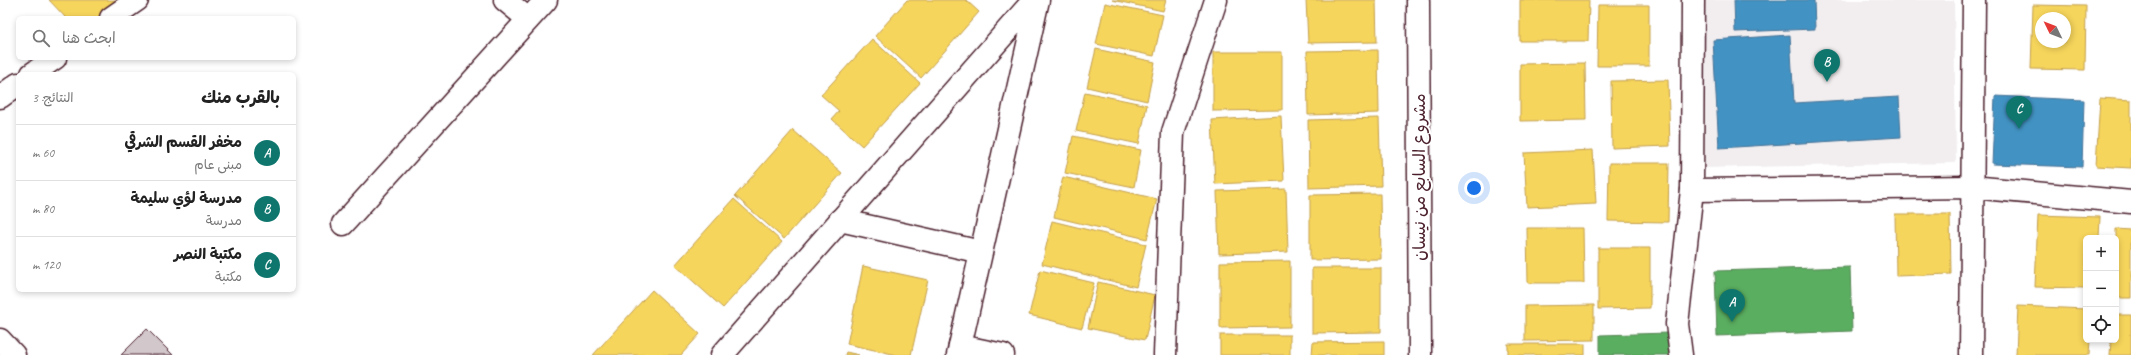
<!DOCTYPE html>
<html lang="ar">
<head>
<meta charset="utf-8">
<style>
  body { margin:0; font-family:Caveat,"Playpen Sans Arabic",sans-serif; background:#f2f2f2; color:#222; direction:rtl }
  .controls { position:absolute; right:12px; bottom:12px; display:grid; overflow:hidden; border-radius:6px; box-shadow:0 2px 6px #0003 }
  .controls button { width:36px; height:36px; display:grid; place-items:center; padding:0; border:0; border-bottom:1px solid #e0e0e0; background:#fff; color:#222; font:20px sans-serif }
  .compass { position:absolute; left:2035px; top:12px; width:36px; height:36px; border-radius:50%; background:#fff; box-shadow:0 2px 6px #0003; rotate:313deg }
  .you { position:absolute; left:1474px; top:188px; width:14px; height:14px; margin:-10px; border:3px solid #fff; border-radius:50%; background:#1a73e8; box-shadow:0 0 0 6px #1a73e833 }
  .badge { display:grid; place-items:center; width:26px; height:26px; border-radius:50%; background:#0f766e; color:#fff; font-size:13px; font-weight:700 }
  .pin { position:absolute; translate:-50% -33px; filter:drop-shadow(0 1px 2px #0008) }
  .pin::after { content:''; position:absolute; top:21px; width:14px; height:12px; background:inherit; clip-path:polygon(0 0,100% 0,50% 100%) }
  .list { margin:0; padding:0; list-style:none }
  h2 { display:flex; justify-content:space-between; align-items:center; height:52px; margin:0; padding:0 16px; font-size:17px }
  h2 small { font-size:13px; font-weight:400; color:#767676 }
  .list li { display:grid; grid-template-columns:26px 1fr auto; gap:12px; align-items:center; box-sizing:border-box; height:56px; padding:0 16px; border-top:1px solid #e0e0e0 }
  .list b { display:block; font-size:15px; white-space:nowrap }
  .list p { margin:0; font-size:13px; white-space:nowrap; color:#767676 }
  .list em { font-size:13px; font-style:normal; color:#767676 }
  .icon { flex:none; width:22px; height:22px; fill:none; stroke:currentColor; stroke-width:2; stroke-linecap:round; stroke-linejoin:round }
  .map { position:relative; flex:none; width:2131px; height:355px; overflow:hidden; direction:ltr }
  .search { position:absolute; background:#fff; box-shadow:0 2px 6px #0003; left:16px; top:16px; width:280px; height:44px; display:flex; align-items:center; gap:10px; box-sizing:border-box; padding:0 14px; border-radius:6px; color:#767676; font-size:15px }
  .panel { position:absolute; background:#fff; box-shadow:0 2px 6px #0003; left:16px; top:72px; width:280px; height:220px; border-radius:6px; direction:rtl }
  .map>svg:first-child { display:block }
  .built { fill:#f2eeef }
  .homes { fill:#f6d55c; stroke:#c29e4d; fill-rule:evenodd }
  .schools { fill:#4393c3; stroke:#457095 }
  .public { fill:#5aae61; stroke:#558351 }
  .building { fill:#d2c7cb; stroke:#4a1f2b }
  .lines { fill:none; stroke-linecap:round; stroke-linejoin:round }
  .minor-casing { stroke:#4a1f2b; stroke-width:25 }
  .major-casing { stroke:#4a1f2b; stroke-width:25 }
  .minor { stroke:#fff; stroke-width:22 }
  .major { stroke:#fff; stroke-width:22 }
  .labels { text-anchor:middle; stroke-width:4; stroke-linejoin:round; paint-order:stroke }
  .street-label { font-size:17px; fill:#4a1f2b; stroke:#fff }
</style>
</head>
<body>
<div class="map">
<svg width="2131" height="355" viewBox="0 0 2131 355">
  <rect width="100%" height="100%" fill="#fff"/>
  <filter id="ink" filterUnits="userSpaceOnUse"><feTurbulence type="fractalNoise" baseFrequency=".025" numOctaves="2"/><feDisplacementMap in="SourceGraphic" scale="8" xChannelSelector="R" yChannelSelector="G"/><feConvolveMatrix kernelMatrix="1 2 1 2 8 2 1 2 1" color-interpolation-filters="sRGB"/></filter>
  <g filter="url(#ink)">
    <path class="built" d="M 1699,0 L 1954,0 L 1956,163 L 1701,168 Z"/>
    <g class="homes">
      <path d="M 49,0 L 117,0 L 121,4 L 107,18 L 66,18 Z"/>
      <path d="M 907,0 L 966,0 L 979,12 L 921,78 L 875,36 Z"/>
      <path d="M 1112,0 L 1166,0 L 1163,11 Z"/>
      <path d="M 1306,0 L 1376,0 L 1377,42 L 1308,43 Z"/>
      <path d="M 1520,0 L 1589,0 L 1588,41 L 1520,41 Z"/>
      <path d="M 1105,3 L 1163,15 L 1154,56 L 1096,44 Z"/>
      <path d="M 1598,5 L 1649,5 L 1649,66 L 1597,66 Z"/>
      <path d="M 2033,5 L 2086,6 L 2085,70 L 2031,69 ZM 2041,18 L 2065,18 L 2065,42 L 2041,42 Z"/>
      <path d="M 872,39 L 920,83 L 862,146 L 832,119 L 839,111 L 821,95 Z"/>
      <path d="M 1096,49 L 1155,62 L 1147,101 L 1087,87 Z"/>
      <path d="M 1378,50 L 1379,113 L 1308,115 L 1307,51 Z"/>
      <path d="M 1213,52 L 1282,52 L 1282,110 L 1213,111 Z"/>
      <path d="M 1585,63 L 1586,120 L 1520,121 L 1520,64 Z"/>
      <path d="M 1668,80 L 1670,146 L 1612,148 L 1611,81 Z"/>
      <path d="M 1085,92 L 1147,105 L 1139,144 L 1076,131 Z"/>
      <path d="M 2100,98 L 2131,100 L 2131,168 L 2096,166 Z"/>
      <path d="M 1281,116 L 1284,181 L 1215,184 L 1212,120 Z"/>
      <path d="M 1379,118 L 1381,186 L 1309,188 L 1308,120 Z"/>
      <path d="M 793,130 L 842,173 L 784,239 L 735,196 Z"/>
      <path d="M 1073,136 L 1141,150 L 1134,187 L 1065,173 Z"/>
      <path d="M 1593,150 L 1596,204 L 1527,207 L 1524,153 Z"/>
      <path d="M 1609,163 L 1669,163 L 1668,222 L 1608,221 Z"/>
      <path d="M 1063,177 L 1157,199 L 1147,239 L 1054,217 Z"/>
      <path d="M 1286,189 L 1288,252 L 1219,254 L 1217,191 Z"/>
      <path d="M 1380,194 L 1381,259 L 1310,260 L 1310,195 Z"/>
      <path d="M 734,199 L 782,242 L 723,308 L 675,265 Z"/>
      <path d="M 1895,214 L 1950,214 L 1951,274 L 1896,276 Z"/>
      <path d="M 2038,215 L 2100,217 L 2099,238 L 2086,238 L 2086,288 L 2035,287 Z"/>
      <path d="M 1052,221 L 1146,244 L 1136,287 L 1042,264 Z"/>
      <path d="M 1527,228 L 1583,228 L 1584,283 L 1528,283 Z"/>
      <path d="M 2116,229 L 2131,230 L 2131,298 L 2116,298 Z"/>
      <path d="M 1598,248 L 1650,248 L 1650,308 L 1598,309 Z"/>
      <path d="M 1290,261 L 1290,327 L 1220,328 L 1220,262 Z"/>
      <path d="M 863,266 L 928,280 L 911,355 L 897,355 L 847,344 Z"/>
      <path d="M 1312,268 L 1381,268 L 1381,332 L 1312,333 Z"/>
      <path d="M 1040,270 L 1094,283 L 1082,328 L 1029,315 Z"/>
      <path d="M 1098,282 L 1155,295 L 1145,340 L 1088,328 Z"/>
      <path d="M 652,290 L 700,334 L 681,355 L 593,355 Z"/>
      <path d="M 1594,305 L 1594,340 L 1525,341 L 1525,306 Z"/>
      <path d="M 2018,306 L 2086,309 L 2086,340 L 2090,340 L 2089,355 L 2016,355 Z"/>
      <path d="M 2116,315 L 2131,315 L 2131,355 L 2110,355 L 2111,340 L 2116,340 Z"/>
      <rect x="1220" y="335" width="70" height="20"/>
      <path d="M 1384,341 L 1384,355 L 1312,355 L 1313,342 Z"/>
      <rect x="1508" y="344" width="77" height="11"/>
      <path d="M 846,352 L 859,355 L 845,355 Z"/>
    </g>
    <g class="schools">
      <path d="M 1734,0 L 1814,0 L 1815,29 L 1735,32 Z"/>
      <path d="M 1790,35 L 1794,103 L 1899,97 L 1901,137 L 1719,148 L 1713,40 Z"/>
      <path d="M 1995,96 L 2084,100 L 2082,167 L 1992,164 Z"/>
    </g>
    <g class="public">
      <path d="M 1850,267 L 1852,331 L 1717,336 L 1715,271 Z"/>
      <path d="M 1669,333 L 1669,355 L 1600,355 L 1600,335 Z"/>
    </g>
    <path class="building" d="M 147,329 L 173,355 L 121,355 Z"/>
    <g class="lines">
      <g class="minor-casing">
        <g id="minor">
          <path d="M 505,0 L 528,19"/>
          <path d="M 1693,0 L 1692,190 L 1972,187 L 2131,202"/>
          <path d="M 111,18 L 137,0"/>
          <path d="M 32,74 L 55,58"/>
          <path d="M 0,97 L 18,84"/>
          <path d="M 840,220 L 981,252"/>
          <path d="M 343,224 L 546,0"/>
          <path d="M 0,340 L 14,355"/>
          <path d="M 960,346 L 1003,355"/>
          <path d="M 722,355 L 1034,0"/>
          <path d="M 958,355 L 1038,0"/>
          <path d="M 1165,355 L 1173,132 L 1216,0"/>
          <path d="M 1681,355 L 1677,324 L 1692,190"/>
          <path d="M 1971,355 L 1974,0"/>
        </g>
      </g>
      <g class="major-casing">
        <path id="major" d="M 1418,0 L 1420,355"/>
      </g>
      <use href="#minor" class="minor"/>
      <use href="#major" class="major"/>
    </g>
  </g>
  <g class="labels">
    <g class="street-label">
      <text transform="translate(1419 177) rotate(-90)" y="6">مشروع السابع من نيسان</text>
    </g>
  </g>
</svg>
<div class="controls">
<button>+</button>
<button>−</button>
<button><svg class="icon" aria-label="locate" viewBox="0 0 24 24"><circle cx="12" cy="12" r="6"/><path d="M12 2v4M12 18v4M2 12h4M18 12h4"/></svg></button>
</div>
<svg class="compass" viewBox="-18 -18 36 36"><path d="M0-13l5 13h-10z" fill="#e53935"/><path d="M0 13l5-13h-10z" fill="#767676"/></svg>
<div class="you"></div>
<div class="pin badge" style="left:1732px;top:322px">A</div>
<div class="pin badge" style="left:1827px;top:82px">B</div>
<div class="pin badge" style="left:2019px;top:129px">C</div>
<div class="search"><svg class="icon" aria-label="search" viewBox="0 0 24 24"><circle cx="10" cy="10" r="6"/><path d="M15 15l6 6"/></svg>ابحث هنا</div>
<section class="panel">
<h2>بالقرب منك<small>النتائج: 3</small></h2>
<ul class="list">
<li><span class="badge">A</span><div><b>مخفر القسم الشرقي</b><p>مبنى عام</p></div><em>60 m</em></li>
<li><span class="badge">B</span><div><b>مدرسة لؤي سليمة</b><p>مدرسة</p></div><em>80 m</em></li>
<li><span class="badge">C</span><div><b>مكتبة النصر</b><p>مكتبة</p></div><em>120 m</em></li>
</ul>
</section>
</div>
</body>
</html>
